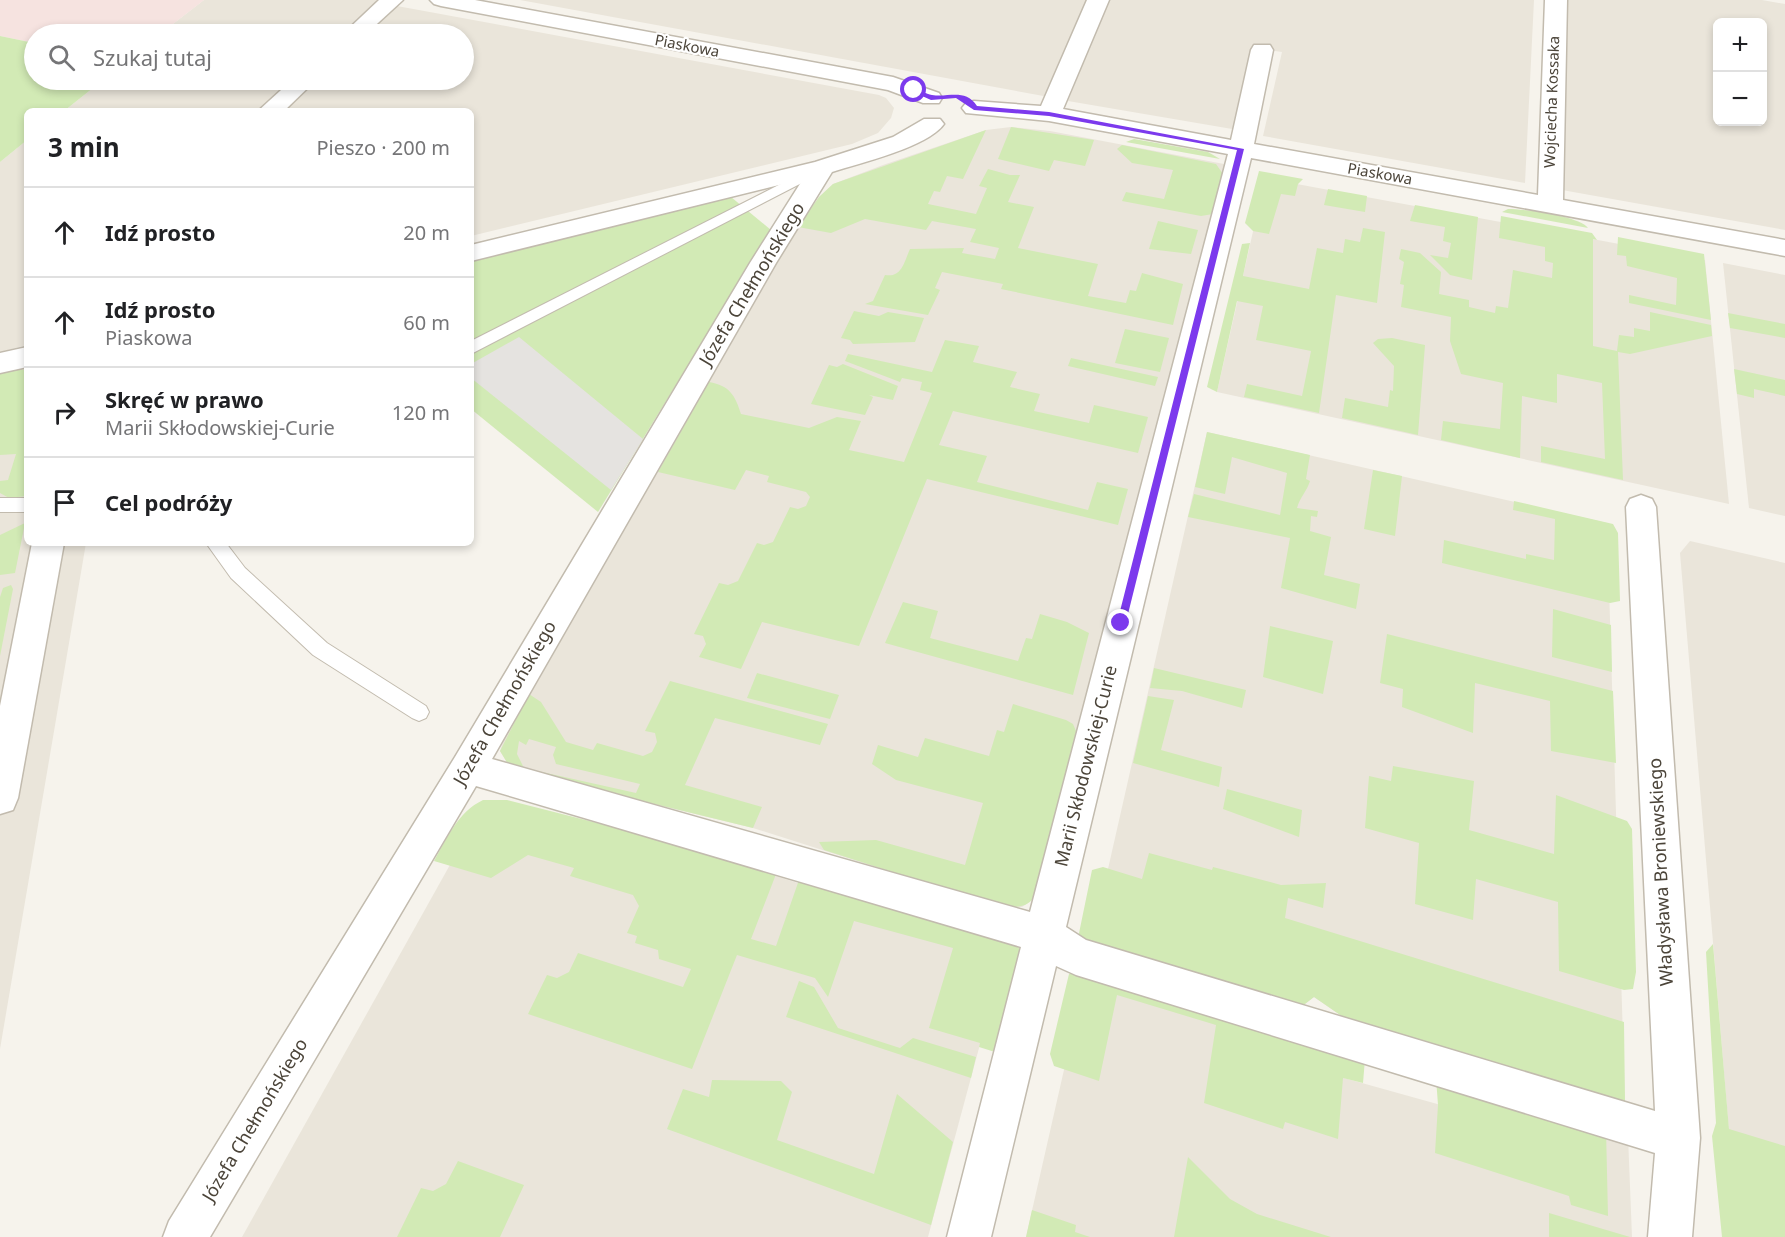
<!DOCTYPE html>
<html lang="pl">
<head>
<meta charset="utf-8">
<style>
  body { margin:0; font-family:"Noto Sans",sans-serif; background:#f2f2f2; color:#202124 }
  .controls { position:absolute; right:18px; top:18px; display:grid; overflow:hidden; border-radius:9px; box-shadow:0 3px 9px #0003 }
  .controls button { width:54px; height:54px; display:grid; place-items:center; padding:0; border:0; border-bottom:2px solid #e0e0e0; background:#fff; color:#202124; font:30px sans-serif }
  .stop { position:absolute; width:18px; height:18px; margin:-14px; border:4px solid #7c3aed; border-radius:50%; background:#fff }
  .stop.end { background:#7c3aed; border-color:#fff; box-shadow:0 2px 6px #0008 }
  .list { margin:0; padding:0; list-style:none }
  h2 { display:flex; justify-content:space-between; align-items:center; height:78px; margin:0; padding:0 24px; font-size:26px }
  h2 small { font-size:20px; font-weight:400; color:#757577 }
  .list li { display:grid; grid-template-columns:39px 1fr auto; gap:18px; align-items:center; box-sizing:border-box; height:90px; padding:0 24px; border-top:2px solid #e0e0e0 }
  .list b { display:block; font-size:22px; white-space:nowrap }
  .list p { margin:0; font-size:20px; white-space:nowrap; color:#757577 }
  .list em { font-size:20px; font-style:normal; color:#757577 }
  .icon { flex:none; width:33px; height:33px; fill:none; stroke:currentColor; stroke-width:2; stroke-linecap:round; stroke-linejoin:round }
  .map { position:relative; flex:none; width:1785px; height:1237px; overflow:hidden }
  .search { position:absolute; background:#fff; box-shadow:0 3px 9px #0003; left:24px; top:24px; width:450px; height:66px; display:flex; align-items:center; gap:15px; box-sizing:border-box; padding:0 21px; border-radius:33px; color:#757577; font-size:22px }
  .panel { position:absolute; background:#fff; box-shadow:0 3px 9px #0003; left:24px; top:108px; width:450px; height:438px; border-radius:9px }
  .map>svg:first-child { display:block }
  .residential { fill:#eae5da; fill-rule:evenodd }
  .medical { fill:#f6e3e0 }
  .green { fill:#d2eab5; fill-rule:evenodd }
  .parking { fill:#e5e3e0 }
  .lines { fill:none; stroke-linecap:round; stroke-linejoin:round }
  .lane-casing { stroke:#c2bbae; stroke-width:2 }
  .street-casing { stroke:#c2bbae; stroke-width:3 }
  .lane { fill:#fff; fill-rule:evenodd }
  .street { fill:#fff; fill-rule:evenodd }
  .route { fill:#7c3aed }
  .labels { text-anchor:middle; stroke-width:4.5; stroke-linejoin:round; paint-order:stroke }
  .far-street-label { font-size:15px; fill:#4b4439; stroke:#fff }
  .street-label { font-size:18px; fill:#4b4439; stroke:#fff }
</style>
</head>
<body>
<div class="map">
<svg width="1785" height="1237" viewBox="0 0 1785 1237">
  <rect width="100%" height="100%" fill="#f6f3ec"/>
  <g class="residential">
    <path d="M 204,0 L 376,0 L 376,1 L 375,6 L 344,34 L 160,34 Z"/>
    <path d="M 520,0 L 1092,0 L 1049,97 Z"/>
    <path d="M 1108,0 L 1534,0 L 1525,183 L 1263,136 L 1282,52 L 1254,48 L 1238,130 L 1068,101 Z"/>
    <path d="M 1566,0 L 1762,0 L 1785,4 L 1785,230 L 1562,190 ZM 1718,22 L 1762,22 L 1762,122 L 1718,122 Z"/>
    <path d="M 397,6 L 879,95 L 886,98 L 894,108 L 891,118 L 878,133 L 852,144 L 471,236 L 471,111 L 279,111 L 313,80 L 464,80 L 464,34 L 361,34 Z"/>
    <path d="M 103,80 L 294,80 L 259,111 L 64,111 Z"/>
    <path d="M 1011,127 L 1050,131 L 1224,164 L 1225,172 L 1033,899 L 1022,907 L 998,906 L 753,828 L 511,769 L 500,751 L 503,742 L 798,227 L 819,197 L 833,184 L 883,165 L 986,130 Z"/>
    <path d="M 27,140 L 27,345 L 0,352 L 0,162 Z"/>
    <path d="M 1265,178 L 1705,260 L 1729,504 L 1217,392 Z"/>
    <path d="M 1723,263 L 1785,275 L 1785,516 L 1749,508 Z"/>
    <path d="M 27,365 L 27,543 L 86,543 L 0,1049 L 0,371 Z"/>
    <path d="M 1207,432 L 1607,523 L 1625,1103 L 1346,1019 L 1314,997 L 1301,1007 L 1108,869 Z"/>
    <path d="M 1690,541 L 1785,563 L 1785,1237 L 1738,1237 L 1680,553 Z"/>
    <path d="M 470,829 L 769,874 L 1006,948 L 928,1237 L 242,1237 Z"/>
    <path d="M 1086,973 L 1346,1052 L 1344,1078 L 1448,1107 L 1628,1136 L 1632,1237 L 1026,1237 Z"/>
  </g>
  <path class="medical" d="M 0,0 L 204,0 L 160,34 L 34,34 L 34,43 L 0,36 Z"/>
  <g class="green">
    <path d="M 0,36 L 34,43 L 34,80 L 103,80 L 64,111 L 27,111 L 27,140 L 0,162 Z"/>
    <path d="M 1011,127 L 1094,140 L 1085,166 L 1054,160 L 1049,171 L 998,159 Z"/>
    <path d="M 986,130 L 963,179 L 947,176 L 940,192 L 934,191 L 928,204 L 976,214 L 987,188 L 979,186 L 988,169 L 1010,175 L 1020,175 L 1008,202 L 1034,207 L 1018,248 L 1098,264 L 1088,296 L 1126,303 L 1130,290 L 1136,291 L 1142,273 L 1183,284 L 1173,325 L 1001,289 L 1003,284 L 942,272 L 935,288 L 940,290 L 928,315 L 865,304 L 873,301 L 885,275 C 902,278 904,262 910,249 L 964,248 L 962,253 L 995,259 L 999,248 L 970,242 L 976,229 L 932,221 L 926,230 L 865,219 L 831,233 L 798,227 L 819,197 L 833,184 Z"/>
    <path d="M 1134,139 L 1208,152 L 1220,159 L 1126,142 Z"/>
    <path d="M 1122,145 L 1216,164 L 1223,174 L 1213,214 L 1201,216 L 1122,201 L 1126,192 L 1164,199 L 1173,170 L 1132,163 L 1117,149 Z"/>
    <path d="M 1259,171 L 1303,179 L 1298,184 L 1295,196 L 1281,194 L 1269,234 L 1253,231 L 1245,223 Z"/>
    <path d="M 1328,189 L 1367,196 L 1365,212 L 1324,205 Z"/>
    <path d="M 725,192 L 771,230 L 598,512 L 471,409 L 471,255 Z"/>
    <path d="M 1415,205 L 1478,217 L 1472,280 L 1450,275 L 1430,255 L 1448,258 L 1451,243 L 1443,241 L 1445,227 L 1410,221 Z"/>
    <path d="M 1508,209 C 1524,209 1579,216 1588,228 L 1502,212 Z"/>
    <path d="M 1501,216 L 1592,233 L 1597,240 L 1593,239 L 1593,346 L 1617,351 L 1619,335 L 1634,337 L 1634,328 L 1650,331 L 1650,312 L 1711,325 L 1712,336 L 1630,354 L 1618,352 L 1623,480 L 1541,462 L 1541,446 L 1605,459 L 1602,383 L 1557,374 L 1557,403 L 1522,396 L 1520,458 L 1441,440 L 1443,421 L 1500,429 L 1503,383 L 1461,374 L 1450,341 L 1451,317 L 1401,307 L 1404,285 L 1400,284 L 1404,262 L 1399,259 L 1401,249 L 1420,253 L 1441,272 L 1439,294 L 1469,300 L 1469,307 L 1495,313 L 1496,306 L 1508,308 L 1513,270 L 1552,278 L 1553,263 L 1545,261 L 1545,247 L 1499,238 Z"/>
    <path d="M 1158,221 L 1198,230 L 1191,254 L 1149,249 Z"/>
    <path d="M 1363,228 L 1385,232 L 1377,303 L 1336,295 L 1319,413 L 1244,397 L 1247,384 L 1302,396 L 1311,351 L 1256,340 L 1263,306 L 1237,301 L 1217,392 L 1207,387 L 1242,244 L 1250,243 L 1243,276 L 1309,289 L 1317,248 L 1343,253 L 1345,239 L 1360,242 Z"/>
    <path d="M 1618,237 L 1704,254 L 1711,320 L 1629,303 L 1629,295 L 1676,305 L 1677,278 L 1627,266 L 1626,256 L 1617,255 Z"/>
    <path d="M 854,311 L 879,316 L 888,312 L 924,318 L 915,342 L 853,344 L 850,340 L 841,338 Z"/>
    <path d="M 1728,313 L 1785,324 L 1785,338 L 1730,328 Z"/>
    <path d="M 1125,329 L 1169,338 L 1160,372 L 1115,363 Z"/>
    <path d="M 1392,338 L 1425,345 L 1418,435 L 1342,418 L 1345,398 L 1388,407 L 1390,390 L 1393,391 L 1394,366 L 1373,343 L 1378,339 Z"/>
    <path d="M 945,340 L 979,346 L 973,362 L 1017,372 L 1010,387 L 1040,394 L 1034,411 L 1089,423 L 1094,405 L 1148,417 L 1138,453 L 953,411 L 939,445 L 987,456 L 977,482 L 1088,510 L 1097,482 L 1128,489 L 1118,525 L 927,479 L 859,646 L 762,622 L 741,669 L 699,657 L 706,644 L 703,636 L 694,634 L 719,583 L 728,585 L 738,581 L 757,543 L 764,545 L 773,542 L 790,507 L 798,509 L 806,506 L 810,497 L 806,492 L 767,482 L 769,476 L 746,470 L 735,490 L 658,472 L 709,382 C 730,386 735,395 741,414 L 809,428 L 837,417 L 861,421 L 849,450 L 904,462 L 932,393 L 920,390 L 922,382 L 902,378 L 900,382 L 845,361 L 848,354 L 932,372 Z"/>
    <path d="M 1071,358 L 1158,377 L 1155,386 L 1068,366 Z"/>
    <path d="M 23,361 L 22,370 L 27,369 L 27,496 L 9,498 L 0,493 L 0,481 L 8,480 L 16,454 L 0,455 L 0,367 Z"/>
    <path d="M 843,364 L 898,386 L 893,400 L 869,395 L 873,397 L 865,415 L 811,404 L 829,365 L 837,367 Z"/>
    <path d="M 1734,369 L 1785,380 L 1785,396 L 1754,389 L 1754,398 L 1737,394 Z"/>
    <path d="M 1207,432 L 1310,455 L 1306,479 L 1310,481 C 1307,491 1300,497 1297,508 L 1318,511 L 1317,517 L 1311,516 L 1310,531 L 1331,537 L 1324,575 L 1360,584 L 1356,609 L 1281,588 L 1290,538 L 1188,517 L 1194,494 L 1280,515 L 1287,473 L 1232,457 L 1225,494 L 1195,487 Z"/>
    <path d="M 1373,470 L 1402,476 L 1395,536 L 1364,529 Z"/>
    <path d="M 1514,501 L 1613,524 L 1618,533 L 1620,601 L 1610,603 L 1442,563 L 1444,540 L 1526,559 L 1526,554 L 1554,560 L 1555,519 L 1513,510 Z"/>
    <path d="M 25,523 L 15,573 L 0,575 L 0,535 Z"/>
    <path d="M 11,585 L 13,589 L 0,656 L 0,597 L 3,588 Z"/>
    <path d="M 903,602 L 938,611 L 930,638 L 1018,661 L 1026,638 L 1032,639 L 1040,614 L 1067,622 L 1089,633 L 1073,695 L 885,643 Z"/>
    <path d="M 1553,609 L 1611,625 L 1612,672 L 1552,657 Z"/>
    <path d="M 1270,626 L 1333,641 L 1323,694 L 1263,677 Z"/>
    <path d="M 1387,634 L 1613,691 L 1616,763 L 1551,751 L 1550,701 L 1475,683 L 1473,733 L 1402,707 L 1403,689 L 1380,683 Z"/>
    <path d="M 1154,668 L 1246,690 L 1242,708 L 1182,691 L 1150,688 Z"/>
    <path d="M 757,673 L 839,695 L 830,719 L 747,698 Z"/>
    <path d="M 670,681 L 828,724 L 820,745 L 715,718 L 685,785 L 762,807 L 753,828 L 511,769 L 500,751 L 529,694 L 541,702 L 566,742 L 593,750 L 597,743 L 643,756 L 652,752 L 657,742 L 655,733 L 645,731 ZM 529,739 L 556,747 L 553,755 L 556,764 L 640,784 L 636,793 L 524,768 L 517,754 L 519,741 L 526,745 Z"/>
    <path d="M 1148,696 L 1174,700 L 1161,750 L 1222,767 L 1219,787 L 1133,763 Z"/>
    <path d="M 1013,704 L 1066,720 L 1073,724 L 1076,731 L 1036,893 C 1029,910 1014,907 998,906 L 824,850 L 819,842 L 876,840 L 965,865 L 983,803 L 896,780 L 872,764 L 878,745 L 918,757 L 925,738 L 989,756 L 997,730 L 1004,732 Z"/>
    <path d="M 1393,766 L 1474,781 L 1469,830 L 1554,854 L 1556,795 L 1627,821 L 1632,829 L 1636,972 L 1633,989 L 1624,990 L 1559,971 L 1558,902 L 1476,879 L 1473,920 L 1415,904 L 1419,843 L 1365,828 L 1369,776 L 1391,781 Z"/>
    <path d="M 1227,789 L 1302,810 L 1299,837 L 1223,809 Z"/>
    <path d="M 483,800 L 507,800 L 778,869 L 751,939 L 776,946 L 800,877 L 1015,944 L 1021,950 L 995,1052 L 979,1047 L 980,1043 L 929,1028 L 953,948 L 854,921 L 828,997 L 815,978 L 737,955 L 692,1069 L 528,1014 L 547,975 L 557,978 L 569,972 L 578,953 L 683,987 L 691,969 L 659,959 L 658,950 L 635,943 L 637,936 L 627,933 L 639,906 L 633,895 L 570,876 L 574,868 L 528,855 L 491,878 L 434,861 C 447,838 458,812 483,800 Z"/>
    <path d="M 1149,853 L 1212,870 L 1213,867 L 1281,885 L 1326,883 L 1323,908 L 1288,898 L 1285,918 L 1624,1022 L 1625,1103 L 1346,1019 L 1314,997 L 1301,1007 L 1078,938 L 1092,870 L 1103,867 L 1142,879 Z"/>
    <path d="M 1713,944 L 1729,1129 L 1785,1146 L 1785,1237 L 1722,1237 L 1712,1136 L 1716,1123 L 1706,952 Z"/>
    <path d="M 1080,971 L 1365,1059 L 1363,1083 L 1343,1078 L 1338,1139 L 1285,1122 L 1283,1129 L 1204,1103 L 1216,1025 L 1117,995 L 1099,1081 L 1054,1066 L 1050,1054 L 1069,974 Z"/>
    <path d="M 799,981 L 814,987 L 838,1028 L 900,1048 L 913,1038 L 976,1057 L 971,1078 L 786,1017 Z"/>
    <path d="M 1436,1078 L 1606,1129 L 1608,1216 L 1571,1205 L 1569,1196 L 1435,1153 L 1438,1105 Z"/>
    <path d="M 712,1080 L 781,1081 L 792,1092 L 777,1140 L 874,1174 L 897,1094 L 953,1142 L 931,1225 L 667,1129 L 683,1089 L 709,1097 Z"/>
    <path d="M 1188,1157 L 1230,1199 L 1257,1214 L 1331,1237 L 1174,1237 Z"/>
    <path d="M 458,1161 L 524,1185 L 500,1237 L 397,1237 L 421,1188 L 433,1191 L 446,1184 Z"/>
    <path d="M 1032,1210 L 1076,1225 L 1075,1232 L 1090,1237 L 1026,1237 Z"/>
    <path d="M 1549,1213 L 1630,1237 L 1549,1237 Z"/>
  </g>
  <path class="parking" d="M 519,337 L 643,439 L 611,490 L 471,378 L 471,364 Z"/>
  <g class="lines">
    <g class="lane-casing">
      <g id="lane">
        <path d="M 820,164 L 825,165 L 827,168 L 825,171 L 471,354 L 471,341 Z"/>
        <rect x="0" y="498" width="27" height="14"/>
        <path d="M 206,543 L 226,543 L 245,568 L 327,643 L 426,706 L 429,712 L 426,718 L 419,721 L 412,718 L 313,655 L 231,578 Z"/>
      </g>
    </g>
    <g class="street-casing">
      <g id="street">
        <path d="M 379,0 L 403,0 L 366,34 L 343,34 Z"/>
        <path d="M 430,0 L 475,0 L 893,77 L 939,93 L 942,98 L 939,103 L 923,103 L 888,90 L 441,6 L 434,4 Z"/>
        <path d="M 1087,0 L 1109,0 L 1063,109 L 1231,140 L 1251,50 L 1254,45 L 1270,45 L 1273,50 L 1254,144 L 1538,195 L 1545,0 L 1567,0 L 1563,200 L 1785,240 L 1785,256 L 1251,158 L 1066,927 L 1086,940 L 1655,1111 L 1626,507 L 1630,499 L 1641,495 L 1652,499 L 1656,507 L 1700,1138 L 1692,1237 L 1648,1237 L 1655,1153 L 1076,975 L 1056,966 L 991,1237 L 947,1237 L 1021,947 L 476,786 L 210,1237 L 163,1237 L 169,1221 L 455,757 L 750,263 L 803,179 L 471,261 L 471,245 L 815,162 L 893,137 L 924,119 L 940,119 L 944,124 C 928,147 860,163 832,172 L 776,263 L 492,759 L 1030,912 L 1228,154 L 1049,121 L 966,113 L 962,108 L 966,103 L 974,101 L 1041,106 Z"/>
        <path d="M 292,80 L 316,80 L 284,111 L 258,111 Z"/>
        <path d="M 27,347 L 27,367 L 0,373 L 0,353 Z"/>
        <path d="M 32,543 L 64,543 L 18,798 L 13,810 L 0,814 L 0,706 Z"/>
      </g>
    </g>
    <use href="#lane" class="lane"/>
    <use href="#street" class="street"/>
  </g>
  <path class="route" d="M 914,88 C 919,90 926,94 932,95 C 948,98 965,88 977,106 L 1049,112 L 1244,149 L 1125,626 L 1121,627 L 1117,623 L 1237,150 L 1049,116 L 974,110 L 956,98 L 931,100 L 911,91 Z"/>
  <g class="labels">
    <g class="far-street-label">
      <text transform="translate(687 46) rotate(11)" y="5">Piaskowa</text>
      <text transform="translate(1552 102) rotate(-88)" y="5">Wojciecha Kossaka</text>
      <text transform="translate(1380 174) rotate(10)" y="5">Piaskowa</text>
    </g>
    <g class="street-label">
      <text transform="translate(752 284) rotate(-59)" y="6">Józefa Chełmońskiego</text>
      <text transform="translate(505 703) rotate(-60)" y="6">Józefa Chełmońskiego</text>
      <text transform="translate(1086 766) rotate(-76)" y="6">Marii Skłodowskiej-Curie</text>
      <text transform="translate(1661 872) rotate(-93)" y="6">Władysława Broniewskiego</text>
      <text transform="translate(255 1120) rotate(-59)" y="6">Józefa Chełmońskiego</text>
    </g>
  </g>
</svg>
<div class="controls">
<button>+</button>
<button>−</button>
</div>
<div class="stop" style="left:914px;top:90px"></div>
<div class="stop end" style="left:1121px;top:623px"></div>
<div class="search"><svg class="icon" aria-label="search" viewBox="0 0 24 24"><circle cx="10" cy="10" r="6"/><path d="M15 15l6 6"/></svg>Szukaj tutaj</div>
<section class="panel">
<h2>3 min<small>Pieszo · 200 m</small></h2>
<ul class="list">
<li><svg class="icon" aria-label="ahead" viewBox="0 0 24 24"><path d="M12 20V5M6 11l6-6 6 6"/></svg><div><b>Idź prosto</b></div><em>20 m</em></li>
<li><svg class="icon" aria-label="ahead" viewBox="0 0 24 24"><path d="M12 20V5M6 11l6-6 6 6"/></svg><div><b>Idź prosto</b><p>Piaskowa</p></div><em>60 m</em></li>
<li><svg class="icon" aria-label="right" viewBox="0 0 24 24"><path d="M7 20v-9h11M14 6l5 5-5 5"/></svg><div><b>Skręć w prawo</b><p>Marii Skłodowskiej-Curie</p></div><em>120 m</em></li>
<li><svg class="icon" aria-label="arrive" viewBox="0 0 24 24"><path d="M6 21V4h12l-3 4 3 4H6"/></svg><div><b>Cel podróży</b></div></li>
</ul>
</section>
</div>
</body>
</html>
